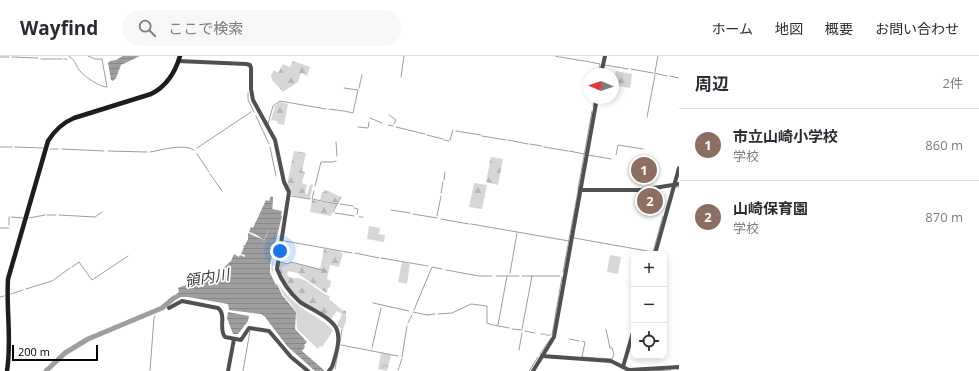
<!DOCTYPE html>
<html lang="ja">
<head>
<meta charset="utf-8">
<style>
  body { margin:0; font-family:"Open Sans","Noto Sans JP",sans-serif; background:#f7f7f7; color:#2b2b33 }
  .controls { position:absolute; right:12px; bottom:12px; display:grid; overflow:hidden; border-radius:8px; box-shadow:0 2px 6px #0003 }
  .controls button { width:36px; height:36px; display:grid; place-items:center; padding:0; border:0; border-bottom:1px solid #e1e1e2; background:#fff; color:#2b2b33; font:20px sans-serif }
  .compass { position:absolute; left:583px; top:12px; width:36px; height:36px; border-radius:50%; background:#fff; box-shadow:0 2px 6px #0003; rotate:272deg }
  .scale { position:absolute; left:12px; bottom:10px; width:86px; box-sizing:border-box; padding-left:4px; border:2px solid #000; border-top:0; font-size:11px; line-height:14px; white-space:nowrap; color:#000; -webkit-text-stroke:3px #fff; paint-order:stroke }
  .you { position:absolute; left:280px; top:195px; width:14px; height:14px; margin:-10px; border:3px solid #fff; border-radius:50%; background:#1a73e8; box-shadow:0 0 0 6px #1a73e833 }
  .badge { display:grid; place-items:center; width:26px; height:26px; border-radius:50%; background:#0b8043; color:#fff; font-size:13px; font-weight:700 }
  .pin { position:absolute; translate:-50% -50%; border:2px solid #fff; box-shadow:0 1px 4px #0006 }
  .list { margin:0; padding:0; list-style:none }
  h2 { display:flex; justify-content:space-between; align-items:center; height:52px; margin:0; padding:0 16px; font-size:17px }
  h2 small { font-size:13px; font-weight:400; color:#7c7c81 }
  .list li { display:grid; grid-template-columns:26px 1fr auto; gap:12px; align-items:center; box-sizing:border-box; height:72px; padding:0 16px; border-top:1px solid #e1e1e2 }
  .list b { display:block; font-size:15px; white-space:nowrap }
  .list p { margin:0; font-size:13px; white-space:nowrap; color:#7c7c81 }
  .list em { font-size:13px; font-style:normal; color:#7c7c81 }
  .icon { flex:none; width:22px; height:22px; fill:none; stroke:currentColor; stroke-width:2; stroke-linecap:round; stroke-linejoin:round }
  .map { position:relative; flex:none; width:679px; height:315px; overflow:hidden }
  header { display:flex; align-items:center; gap:24px; box-sizing:border-box; height:56px; padding:0 20px; background:#fff; border-bottom:1px solid #e1e1e2 }
  header strong { font-size:19px }
  nav { display:flex; gap:22px; margin-inline-start:auto; font-size:14px }
  .search { width:280px; height:36px; background:#f7f7f7; display:flex; align-items:center; gap:10px; box-sizing:border-box; padding:0 14px; border-radius:22px; color:#7c7c81; font-size:15px }
  main { display:flex }
  aside { flex:1; background:#fff }
  .map>svg:first-child { display:block }
  .green { fill:#d7d7d7 }
  .forest { fill:url(#forest-firs) }
  .park { fill:url(#park-crowns) }
  .water { fill:url(#water-rules) }
  .lines { fill:none; stroke-linecap:round; stroke-linejoin:round }
  .stream { stroke:#9e9e9e; stroke-width:1 }
  .river { stroke:#9e9e9e; stroke-width:5 }
  .tertiary { stroke:#505050; stroke-width:4 }
  .secondary { stroke:#1d1d1d; stroke-width:4.5 }
  .labels { text-anchor:middle; stroke-width:3.5; stroke-linejoin:round; paint-order:stroke }
  .water-label { font-size:15px; font-style:italic; fill:#3f3f3f; stroke:#fff }
</style>
</head>
<body>
<header>
<strong>Wayfind</strong>
<div class="search"><svg class="icon" aria-label="search" viewBox="0 0 24 24"><circle cx="10" cy="10" r="6"/><path d="M15 15l6 6"/></svg>ここで検索</div>
<nav><a>ホーム</a><a>地図</a><a>概要</a><a>お問い合わせ</a></nav>
</header>
<main>
<div class="map">
<svg width="679" height="315" viewBox="0 0 679 315">
  <defs>
    <pattern id="forest-firs" width="22" height="20" patternUnits="userSpaceOnUse"><rect width="22" height="20" fill="#d7d7d7"/><path d="M5 1l3.5 6h-7zM16 11l3.5 6h-7z" fill="#b7b7b7"/></pattern>
    <pattern id="park-crowns" width="20" height="18" patternUnits="userSpaceOnUse"><rect width="20" height="18" fill="#d7d7d7"/><path d="M2 6a3 3 0 1 1 6 0M12 15a3 3 0 1 1 6 0" fill="none" stroke="#b7b7b7"/></pattern>
    <pattern id="water-rules" width="6" height="5" patternUnits="userSpaceOnUse"><rect width="6" height="5" fill="#9e9e9e"/><path d="M0 2.5h6" fill="none" stroke="#868686"/></pattern>
  </defs>
  <rect width="100%" height="100%" fill="#fff"/>
  <g class="green">
    <path d="M 369,170 L 380,172 L 379,178 L 385,179 L 384,186 L 367,183 Z"/>
    <path d="M 278,184 C 276,192 274,201 273,209 C 272,229 296,249 311,258 C 319,263 328,267 333,275 L 322,291 L 320,290 L 318,293 L 297,273 L 296,255 L 283,238 L 271,212 Z"/>
    <path d="M 610,199 L 621,201 L 618,218 L 607,216 Z"/>
    <path d="M 402,206 L 410,208 L 407,228 L 398,226 Z"/>
  </g>
  <g class="forest">
    <path d="M 293,5 L 310,11 L 307,20 L 301,17 L 298,26 L 283,36 L 272,24 L 271,19 L 274,14 L 278,17 L 283,8 L 290,11 Z"/>
    <path d="M 616,15 L 632,18 L 630,32 L 613,29 Z"/>
    <path d="M 280,46 L 288,48 L 284,69 L 278,68 L 277,65 L 271,64 L 275,50 Z"/>
    <path d="M 294,95 L 306,97 L 302,115 L 305,116 L 302,127 L 307,129 L 305,137 L 307,138 L 310,129 L 313,128 L 310,143 L 291,139 L 291,135 L 287,129 Z"/>
    <path d="M 491,101 L 503,103 L 498,129 L 486,126 Z"/>
    <path d="M 474,127 L 487,129 L 482,153 L 469,151 Z"/>
    <path d="M 326,134 L 341,141 L 337,147 L 320,144 L 322,137 Z"/>
    <path d="M 312,144 L 337,148 L 333,154 L 331,160 L 310,156 Z"/>
    <path d="M 324,193 L 339,195 L 343,198 L 339,211 L 330,209 L 327,223 L 331,225 L 330,231 L 328,232 L 327,237 L 323,235 L 297,217 L 288,215 L 287,219 C 292,224 296,221 302,223 C 312,227 319,237 330,240 L 329,243 C 333,247 338,250 342,254 L 346,255 L 346,266 L 343,273 L 337,270 L 342,258 L 337,255 L 330,264 C 311,251 278,233 279,206 L 288,209 L 291,206 L 320,213 Z"/>
  </g>
  <path class="park" d="M 381,297 L 391,299 L 387,315 L 378,313 Z"/>
  <g class="water">
    <path d="M 123,0 L 140,0 L 121,9 L 116,22 L 113,25 L 111,24 L 108,7 L 110,5 L 116,4 Z"/>
    <path d="M 271,140 L 273,141 C 273,154 270,172 264,184 L 255,178 L 249,176 L 251,171 L 253,172 L 266,144 L 269,145 Z"/>
    <path d="M 272,153 L 282,155 L 281,159 L 282,160 L 270,208 L 270,217 L 276,229 L 277,228 L 282,239 L 296,256 L 295,273 L 307,286 L 304,289 L 305,291 L 302,295 L 325,315 L 315,315 L 287,290 L 265,261 L 261,258 L 229,254 L 228,248 L 188,241 L 181,241 L 169,247 L 168,244 L 179,236 L 178,232 L 180,231 L 193,227 L 195,229 L 201,229 L 203,226 L 221,217 L 220,215 L 231,205 L 234,198 L 239,201 L 240,199 L 245,201 L 245,199 L 241,198 L 244,191 L 243,190 L 245,189 L 248,183 L 248,177 L 264,184 L 254,205 L 267,178 Z"/>
    <path d="M 228,256 L 249,260 L 248,265 L 238,278 L 233,278 L 227,262 Z"/>
  </g>
  <g class="lines">
    <g class="stream">
      <path d="M 69,0 C 75,4 76,10 80,15 C 85,21 100,31 107,31 L 102,3 L 95,3 L 88,0"/>
      <path d="M 555,0 L 559,1"/>
      <path d="M 0,1 L 9,1"/>
      <path d="M 12,1 L 38,2"/>
      <path d="M 560,1 L 584,5"/>
      <path d="M 41,3 L 62,3"/>
      <path d="M 64,3 L 67,3"/>
      <path d="M 585,5 L 600,8 L 599,18"/>
      <path d="M 605,9 L 628,13"/>
      <path d="M 631,13 L 653,17"/>
      <path d="M 655,16 L 658,0"/>
      <path d="M 654,17 L 667,20"/>
      <path d="M 670,20 L 679,22"/>
      <path d="M 401,21 L 404,0"/>
      <path d="M 344,32 L 358,34 L 353,57 L 344,55"/>
      <path d="M 359,32 L 362,19"/>
      <path d="M 248,37 L 248,44 L 254,56"/>
      <path d="M 593,51 L 594,42"/>
      <path d="M 329,53 L 343,55"/>
      <path d="M 389,59 L 396,64 L 394,68"/>
      <path d="M 256,60 L 269,88"/>
      <path d="M 647,61 L 655,19"/>
      <path d="M 370,62 L 382,67"/>
      <path d="M 268,68 L 273,50 L 280,45 L 326,53"/>
      <path d="M 388,69 L 393,70"/>
      <path d="M 358,71 L 368,72 L 369,66"/>
      <path d="M 396,71 L 425,78"/>
      <path d="M 456,75 L 481,79"/>
      <path d="M 427,79 L 443,83"/>
      <path d="M 482,80 L 506,84"/>
      <path d="M 444,84 L 449,85"/>
      <path d="M 450,84 L 453,74"/>
      <path d="M 508,84 L 528,88"/>
      <path d="M 336,86 L 337,100"/>
      <path d="M 530,88 L 542,90"/>
      <path d="M 0,91 L 12,91"/>
      <path d="M 15,91 L 43,92"/>
      <path d="M 270,91 L 276,120"/>
      <path d="M 544,91 L 568,95"/>
      <path d="M 197,92 L 251,56"/>
      <path d="M 50,93 L 58,93"/>
      <path d="M 62,93 L 104,95"/>
      <path d="M 108,95 L 147,96"/>
      <path d="M 569,95 L 584,98"/>
      <path d="M 150,96 C 162,94 184,87 194,94"/>
      <path d="M 197,98 L 209,116"/>
      <path d="M 588,99 L 611,103"/>
      <path d="M 616,99 L 618,89 L 643,93"/>
      <path d="M 210,118 L 222,135"/>
      <path d="M 444,124 L 445,116"/>
      <path d="M 315,130 L 321,106 L 333,106 L 336,105"/>
      <path d="M 676,131 L 679,131"/>
      <path d="M 578,133 L 592,55"/>
      <path d="M 314,135 L 312,143 L 337,148"/>
      <path d="M 441,137 L 443,126"/>
      <path d="M 291,140 L 310,143"/>
      <path d="M 340,148 L 353,150"/>
      <path d="M 354,152 L 358,153 L 357,158"/>
      <path d="M 391,154 L 410,157"/>
      <path d="M 333,156 L 341,141"/>
      <path d="M 335,157 L 354,160"/>
      <path d="M 413,158 L 437,162"/>
      <path d="M 47,159 L 56,159"/>
      <path d="M 59,159 L 95,161 L 102,156"/>
      <path d="M 437,160 L 441,140"/>
      <path d="M 11,161 L 23,162"/>
      <path d="M 359,161 L 363,161"/>
      <path d="M 29,162 L 45,159"/>
      <path d="M 441,163 L 469,168"/>
      <path d="M 471,168 L 569,185"/>
      <path d="M 9,169 L 9,161"/>
      <path d="M 0,172 L 9,172"/>
      <path d="M 574,182 L 653,196 L 663,160"/>
      <path d="M 285,185 L 352,197"/>
      <path d="M 355,197 L 379,202"/>
      <path d="M 381,202 L 428,210"/>
      <path d="M 280,206 L 288,208 L 291,206 L 326,215"/>
      <path d="M 72,211 L 79,206 L 92,224 L 128,200"/>
      <path d="M 446,214 L 479,220 L 492,220"/>
      <path d="M 563,216 L 578,135"/>
      <path d="M 510,217 L 517,177"/>
      <path d="M 496,220 L 519,220"/>
      <path d="M 522,220 L 560,220"/>
      <path d="M 26,233 L 52,225 L 70,212"/>
      <path d="M 11,238 L 23,234"/>
      <path d="M 0,241 L 4,240"/>
      <path d="M 373,247 L 409,255"/>
      <path d="M 414,254 L 432,211 L 442,213"/>
      <path d="M 413,256 L 427,259 L 435,258"/>
      <path d="M 438,258 L 452,257 L 471,248 L 487,250 L 487,267 L 492,269"/>
      <path d="M 408,267 L 412,259"/>
      <path d="M 493,269 L 509,272"/>
      <path d="M 498,269 L 507,220"/>
      <path d="M 512,273 L 522,274"/>
      <path d="M 522,273 L 532,220"/>
      <path d="M 525,275 L 535,277"/>
      <path d="M 541,278 L 545,278"/>
      <path d="M 546,279 L 550,279"/>
      <path d="M 552,279 L 562,221"/>
      <path d="M 569,283 L 579,285"/>
      <path d="M 582,285 L 585,286 L 582,301 L 597,302"/>
      <path d="M 340,286 L 342,273"/>
      <path d="M 341,289 L 398,300"/>
      <path d="M 372,292 L 381,252"/>
      <path d="M 519,294 L 522,277"/>
      <path d="M 540,298 L 551,282"/>
      <path d="M 402,301 L 407,270"/>
      <path d="M 599,302 L 612,303 L 614,298 L 612,292 L 610,292 L 606,273"/>
      <path d="M 335,313 L 338,296"/>
      <path d="M 677,313 L 679,313"/>
      <path d="M 150,314 L 154,262 L 155,260"/>
      <path d="M 398,314 L 402,303"/>
      <path d="M 243,315 L 250,275"/>
      <path d="M 529,315 L 538,301"/>
      <path d="M 646,315 L 671,314"/>
    </g>
    <path class="river" d="M 46,315 L 65,297 L 88,283 L 162,252 L 174,242"/>
    <g class="tertiary">
      <path d="M 178,5 L 246,8 L 250,9 L 251,12 L 251,33 L 253,44 L 275,84 L 284,126 L 289,136 L 277,213 C 282,226 290,237 300,246 C 310,253 333,262 337,274 C 341,285 335,301 332,311 L 329,315"/>
      <path d="M 601,18 L 605,0"/>
      <path d="M 580,134 L 641,134 L 679,128"/>
      <path d="M 655,198 L 679,112"/>
      <path d="M 169,252 L 182,245 L 218,252 C 227,259 218,273 225,281 L 241,284 L 249,272 L 269,275 L 291,301 L 308,315"/>
      <path d="M 542,300 L 611,305 L 629,314 L 679,311"/>
      <path d="M 623,311 L 634,273"/>
      <path d="M 228,315 L 234,283"/>
      <path d="M 533,315 L 554,281 L 597,42"/>
    </g>
    <path class="secondary" d="M 7,315 C 12,284 6,254 8,223 L 48,85 C 55,74 62,67 74,62 L 151,38 C 167,30 175,17 180,0"/>
  </g>
  <g class="labels">
    <g class="water-label">
      <text transform="translate(207 222) rotate(-9)" y="5">領内川</text>
    </g>
  </g>
</svg>
<div class="controls">
<button>+</button>
<button>−</button>
<button><svg class="icon" aria-label="locate" viewBox="0 0 24 24"><circle cx="12" cy="12" r="6"/><path d="M12 2v4M12 18v4M2 12h4M18 12h4"/></svg></button>
</div>
<svg class="compass" viewBox="-18 -18 36 36"><path d="M0-13l5 13h-10z" fill="#e53935"/><path d="M0 13l5-13h-10z" fill="#7c7c81"/></svg>
<div class="scale">200 m</div>
<div class="you"></div>
<div class="pin badge" style="left:644px;top:114px;background:#8d6e63">1</div>
<div class="pin badge" style="left:650px;top:145px;background:#8d6e63">2</div>
</div>
<aside>
<h2>周辺<small>2件</small></h2>
<ul class="list">
<li><span class="badge" style="background:#8d6e63">1</span><div><b>市立山崎小学校</b><p>学校</p></div><em>860 m</em></li>
<li><span class="badge" style="background:#8d6e63">2</span><div><b>山崎保育園</b><p>学校</p></div><em>870 m</em></li>
</ul>
</aside>
</main>
</body>
</html>
